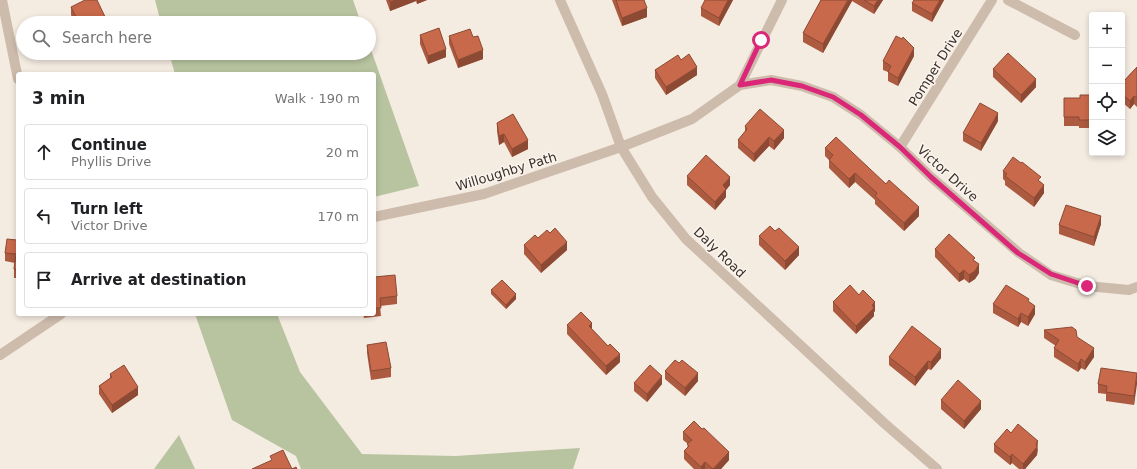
<!DOCTYPE html>
<html lang="en">
<head>
<meta charset="utf-8">
<style>
  body { margin:0; font-family:"DejaVu Sans",sans-serif; background:#f6f6f6; color:#202124 }
  .controls { position:absolute; right:12px; top:12px; display:grid; overflow:hidden; border-radius:4px; box-shadow:0 2px 6px #0003 }
  .controls button { width:36px; height:36px; display:grid; place-items:center; padding:0; border:0; border-bottom:1px solid #e0e0e0; background:#fff; color:#202124; font:20px sans-serif }
  .stop { position:absolute; width:12px; height:12px; margin:-9px; border:3px solid #db2777; border-radius:50%; background:#fff }
  .stop.end { background:#db2777; border-color:#fff; box-shadow:0 1px 4px #0008 }
  .list { margin:0; padding:0; list-style:none }
  h2 { display:flex; justify-content:space-between; align-items:center; height:52px; margin:0; padding:0 16px; font-size:17px }
  h2 small { font-size:13px; font-weight:400; color:#757577 }
  .list li { display:grid; grid-template-columns:26px 1fr auto; gap:12px; align-items:center; box-sizing:border-box; height:56px; margin:0 8px 8px; padding:0 8px; border:1px solid #e0e0e0; border-radius:4px }
  .list b { display:block; font-size:15px; white-space:nowrap }
  .list p { margin:0; font-size:13px; white-space:nowrap; color:#757577 }
  .list em { font-size:13px; font-style:normal; color:#757577 }
  .icon { flex:none; width:22px; height:22px; fill:none; stroke:currentColor; stroke-width:2; stroke-linecap:round; stroke-linejoin:round }
  .map { position:relative; flex:none; width:1137px; height:469px; overflow:hidden }
  .search { position:absolute; background:#fff; box-shadow:0 2px 6px #0003; left:16px; top:16px; width:360px; height:44px; display:flex; align-items:center; gap:10px; box-sizing:border-box; padding:0 14px; border-radius:22px; color:#757577; font-size:15px }
  .panel { position:absolute; background:#fff; box-shadow:0 2px 6px #0003; left:16px; top:72px; width:360px; height:244px; border-radius:4px }
  .map>svg:first-child { display:block }
  .green { fill:#b8c4a0 }
  .lines { fill:none; stroke-linecap:round; stroke-linejoin:round }
  .minor { stroke:#cdbbac; stroke-width:10 }
  .wall { fill:#ac5a40 }
  .shaded-wall { fill:#8c4a34 }
  .building { fill:#c8694b; stroke:#8c4a34 }
  .route { stroke:#db2777; stroke-width:5 }
  .labels { text-anchor:middle; stroke-width:3; stroke-linejoin:round; paint-order:stroke }
  .street-label { font-size:13px; fill:#3b302b; stroke:#fbf5ee }
</style>
</head>
<body>
<div class="map">
<svg width="1137" height="469" viewBox="0 0 1137 469">
  <rect width="100%" height="100%" fill="#f4ebe1"/>
  <g class="green">
    <path d="M 155,0 L 353,0 L 361,23 L 161,23 Z"/>
    <path d="M 369,44 L 419,186 L 374,197 L 374,74 L 175,74 L 169,53 L 369,53 Z"/>
    <path d="M 195,314 L 277,314 L 300,372 L 362,454 L 455,456 L 580,448 L 573,469 L 301,469 L 296,456 L 232,420 Z"/>
    <path d="M 179,435 L 195,469 L 154,469 Z"/>
  </g>
  <g class="lines">
    <g class="minor">
      <path d="M 2,0 L 18,79"/>
      <path d="M 560,0 L 602,94 L 621,147 L 652,197 L 686,239 L 884,423 L 937,469"/>
      <path d="M 1008,0 L 1075,35"/>
      <path d="M 740,85 L 771,80 L 802,86 L 833,97 L 861,115 L 900,147 L 931,177 L 1019,253 L 1051,275 L 1087,286 L 1129,290 L 1137,287"/>
      <path d="M 900,147 L 992,0"/>
      <path d="M 374,217 L 484,194 L 621,147 L 692,119 L 740,85 L 782,0"/>
      <path d="M 0,355 L 61,314"/>
    </g>
  </g>
  <g class="wall">
    <path d="M 386,0 L 427,0 L 417,4 L 416,1 L 390,11 Z"/>
    <path d="M 612,0 L 644,0 L 647,17 L 622,26 Z"/>
    <path d="M 733,0 L 719,26 L 701,16 L 701,8 Z"/>
    <path d="M 821,0 L 883,0 L 874,14 L 852,1 L 823,53 L 803,42 L 803,33 Z"/>
    <path d="M 914,0 L 944,0 L 932,22 L 912,11 L 912,3 Z"/>
    <path d="M 71,7 L 108,23 L 75,23 L 71,15 Z"/>
    <path d="M 420,35 L 446,57 L 428,64 L 420,44 Z"/>
    <path d="M 449,36 L 473,37 L 483,59 L 458,68 L 449,44 Z"/>
    <path d="M 914,56 L 898,86 L 888,81 L 888,72 L 883,70 L 883,61 Z"/>
    <path d="M 681,60 L 697,75 L 666,95 L 655,78 L 655,70 Z"/>
    <path d="M 1137,67 L 1137,107 L 1134,104 L 1130,109 L 1122,102 L 1122,83 Z"/>
    <path d="M 993,69 L 1036,87 L 1021,103 L 993,77 Z"/>
    <path d="M 1092,95 L 1092,128 L 1079,128 L 1079,126 L 1064,126 L 1064,98 L 1080,98 Z"/>
    <path d="M 998,121 L 981,151 L 963,141 L 963,133 Z"/>
    <path d="M 497,123 L 528,149 L 512,157 L 504,142 L 499,145 L 497,131 Z"/>
    <path d="M 745,126 L 784,138 L 774,150 L 769,146 L 754,162 L 738,148 L 738,140 L 745,132 Z"/>
    <path d="M 825,148 L 919,216 L 904,231 L 875,204 L 875,200 L 855,182 L 849,188 L 829,168 L 829,160 L 825,156 Z"/>
    <path d="M 1003,171 L 1041,182 L 1044,193 L 1034,207 L 1005,185 L 1005,181 L 1003,179 Z"/>
    <path d="M 687,176 L 730,185 L 726,190 L 726,197 L 715,210 L 687,185 Z"/>
    <path d="M 1101,224 L 1094,246 L 1059,234 L 1059,225 Z"/>
    <path d="M 18,231 L 18,278 L 14,278 L 14,269 L 15,263 L 5,261 L 5,253 L 17,240 Z"/>
    <path d="M 759,236 L 799,255 L 785,270 L 759,245 Z"/>
    <path d="M 538,238 L 567,250 L 541,273 L 524,254 L 524,245 Z"/>
    <path d="M 935,249 L 975,261 L 979,273 L 975,279 L 969,283 L 964,279 L 959,282 L 935,257 Z"/>
    <path d="M 374,277 L 397,296 L 397,304 L 380,306 L 381,316 L 364,318 L 363,314 L 374,314 Z"/>
    <path d="M 491,290 L 516,299 L 506,309 L 491,294 Z"/>
    <path d="M 833,302 L 875,311 L 874,312 L 874,316 L 856,334 L 833,311 Z"/>
    <path d="M 1029,302 L 1035,314 L 1028,326 L 1021,322 L 1018,327 L 993,313 L 993,304 Z"/>
    <path d="M 567,325 L 592,329 L 608,346 L 620,362 L 606,375 L 567,334 Z"/>
    <path d="M 1044,330 L 1077,337 L 1094,357 L 1085,370 L 1081,368 L 1078,372 L 1054,357 L 1054,348 L 1056,346 L 1044,338 Z"/>
    <path d="M 367,345 L 391,368 L 391,377 L 371,380 L 367,353 Z"/>
    <path d="M 889,357 L 941,358 L 931,370 L 928,369 L 915,386 L 889,365 Z"/>
    <path d="M 665,371 L 698,381 L 685,396 L 665,379 Z"/>
    <path d="M 1137,373 L 1134,405 L 1106,401 L 1106,394 L 1098,393 L 1098,384 Z"/>
    <path d="M 110,374 L 138,395 L 112,413 L 99,394 L 99,386 L 110,378 Z"/>
    <path d="M 634,383 L 662,384 L 647,402 L 634,391 Z"/>
    <path d="M 941,400 L 981,409 L 964,429 L 941,409 Z"/>
    <path d="M 683,432 L 729,460 L 721,469 L 694,469 L 684,459 L 684,451 L 687,448 L 688,444 L 683,440 Z"/>
    <path d="M 1011,433 L 1038,449 L 1037,455 L 1025,469 L 1019,469 L 1012,463 L 1010,465 L 994,452 L 994,444 Z"/>
  </g>
  <g class="shaded-wall">
    <path d="M 396,0 L 416,0 L 416,1 L 390,11 L 390,2 Z"/>
    <path d="M 417,0 L 427,0 L 417,4 Z"/>
    <path d="M 728,0 L 733,0 L 719,26 L 719,18 Z"/>
    <path d="M 848,0 L 852,0 L 852,1 L 823,53 L 823,44 Z"/>
    <path d="M 878,0 L 883,0 L 874,14 L 874,6 Z"/>
    <path d="M 940,0 L 944,0 L 932,22 L 932,14 Z"/>
    <path d="M 647,8 L 647,17 L 622,26 L 622,18 Z"/>
    <path d="M 914,48 L 914,56 L 898,86 L 898,78 Z"/>
    <path d="M 446,49 L 446,57 L 428,64 L 428,56 Z"/>
    <path d="M 483,50 L 483,59 L 458,68 L 458,60 Z"/>
    <path d="M 697,67 L 697,75 L 666,95 L 666,87 Z"/>
    <path d="M 1036,79 L 1036,87 L 1021,103 L 1021,95 Z"/>
    <path d="M 1134,96 L 1134,104 L 1130,109 L 1130,101 Z"/>
    <path d="M 998,113 L 998,121 L 981,151 L 981,143 Z"/>
    <path d="M 784,130 L 784,138 L 774,150 L 774,141 Z"/>
    <path d="M 504,134 L 504,142 L 499,145 L 499,136 Z"/>
    <path d="M 769,137 L 769,146 L 754,162 L 754,154 Z"/>
    <path d="M 528,140 L 528,149 L 512,157 L 512,149 Z"/>
    <path d="M 855,173 L 855,182 L 849,188 L 849,179 Z"/>
    <path d="M 730,177 L 730,185 L 726,190 L 726,197 L 715,210 L 715,202 L 723,185 Z"/>
    <path d="M 1044,185 L 1044,193 L 1034,207 L 1034,198 Z"/>
    <path d="M 919,207 L 919,216 L 904,231 L 904,223 Z"/>
    <path d="M 1101,216 L 1101,224 L 1094,246 L 1094,237 Z"/>
    <path d="M 567,242 L 567,250 L 541,273 L 541,265 Z"/>
    <path d="M 799,247 L 799,255 L 785,270 L 785,261 Z"/>
    <path d="M 979,264 L 979,273 L 975,279 L 969,283 L 969,275 Z"/>
    <path d="M 964,270 L 964,279 L 959,282 L 959,274 Z"/>
    <path d="M 516,294 L 516,299 L 506,309 L 506,305 Z"/>
    <path d="M 875,302 L 875,311 L 874,312 L 874,316 L 856,334 L 856,326 Z"/>
    <path d="M 1035,306 L 1035,314 L 1028,326 L 1028,317 Z"/>
    <path d="M 1021,313 L 1021,322 L 1018,327 L 1018,319 Z"/>
    <path d="M 592,323 L 592,332 L 589,326 Z"/>
    <path d="M 1094,348 L 1094,357 L 1085,370 L 1085,362 Z"/>
    <path d="M 941,349 L 941,358 L 931,370 L 931,362 Z"/>
    <path d="M 620,354 L 620,362 L 606,375 L 606,366 Z"/>
    <path d="M 1081,359 L 1081,368 L 1078,372 L 1078,364 Z"/>
    <path d="M 928,361 L 928,369 L 915,386 L 915,377 Z"/>
    <path d="M 698,373 L 698,381 L 685,396 L 685,388 Z"/>
    <path d="M 1137,375 L 1137,384 L 1134,405 L 1134,396 Z"/>
    <path d="M 662,376 L 662,384 L 647,402 L 647,394 Z"/>
    <path d="M 138,387 L 138,395 L 112,413 L 112,405 Z"/>
    <path d="M 981,401 L 981,409 L 964,429 L 964,421 Z"/>
    <path d="M 1038,441 L 1037,455 L 1025,469 L 1023,469 L 1023,464 Z"/>
    <path d="M 729,452 L 729,460 L 721,469 L 713,469 Z"/>
    <path d="M 1012,454 L 1012,463 L 1010,465 L 1010,457 Z"/>
    <path d="M 705,462 L 705,469 L 701,469 L 701,467 Z"/>
  </g>
  <g class="building">
    <path d="M 85,0 L 97,0 L 108,23 L 79,23 L 71,7 Z"/>
    <path d="M 389,0 L 396,0 L 390,2 Z"/>
    <path d="M 616,0 L 644,0 L 647,8 L 622,18 Z"/>
    <path d="M 705,0 L 728,0 L 719,18 L 701,8 Z"/>
    <path d="M 821,0 L 848,0 L 823,44 L 803,33 Z"/>
    <path d="M 864,0 L 878,0 L 874,6 Z"/>
    <path d="M 914,0 L 940,0 L 932,14 L 912,3 Z"/>
    <path d="M 439,28 L 446,49 L 428,56 L 420,35 Z"/>
    <path d="M 470,29 L 473,37 L 478,36 L 483,50 L 458,60 L 449,36 Z"/>
    <path d="M 896,36 L 902,39 L 903,37 L 914,48 L 898,78 L 888,72 L 891,66 L 883,61 Z"/>
    <path d="M 1008,53 L 1036,79 L 1021,95 L 993,69 Z"/>
    <path d="M 689,54 L 697,67 L 666,87 L 655,70 L 678,55 L 681,60 Z"/>
    <path d="M 1137,67 L 1137,98 L 1134,96 L 1130,101 L 1122,94 L 1122,83 Z"/>
    <path d="M 1080,95 L 1092,95 L 1092,120 L 1079,120 L 1079,117 L 1064,117 L 1064,98 L 1080,98 Z"/>
    <path d="M 980,103 L 998,113 L 981,143 L 963,133 Z"/>
    <path d="M 760,109 L 784,130 L 774,141 L 769,137 L 754,154 L 738,140 L 747,129 L 745,126 Z"/>
    <path d="M 513,114 L 528,140 L 512,149 L 504,134 L 499,136 L 497,123 Z"/>
    <path d="M 836,137 L 886,184 L 889,180 L 919,207 L 904,223 L 875,196 L 877,193 L 855,173 L 849,179 L 829,160 L 833,155 L 825,148 Z"/>
    <path d="M 706,155 L 730,177 L 723,185 L 726,189 L 715,202 L 687,176 Z"/>
    <path d="M 1013,157 L 1021,163 L 1022,162 L 1041,177 L 1038,180 L 1044,185 L 1034,198 L 1005,176 L 1007,174 L 1003,171 Z"/>
    <path d="M 1066,205 L 1101,216 L 1094,237 L 1059,225 Z"/>
    <path d="M 770,226 L 775,231 L 779,228 L 799,247 L 785,261 L 759,236 Z"/>
    <path d="M 555,228 L 567,242 L 541,265 L 524,245 L 535,235 L 538,238 L 547,230 L 550,233 Z"/>
    <path d="M 18,231 L 18,270 L 14,269 L 16,254 L 5,253 L 7,239 L 17,240 Z"/>
    <path d="M 949,234 L 975,258 L 973,260 L 979,264 L 975,271 L 969,275 L 964,270 L 959,274 L 935,249 Z"/>
    <path d="M 395,275 L 397,296 L 380,298 L 381,308 L 374,308 L 374,277 Z"/>
    <path d="M 502,280 L 516,294 L 506,305 L 491,290 Z"/>
    <path d="M 850,285 L 859,295 L 863,290 L 875,302 L 872,305 L 874,308 L 856,326 L 833,302 Z"/>
    <path d="M 1006,285 L 1029,299 L 1028,301 L 1035,306 L 1028,317 L 1021,313 L 1018,319 L 993,304 Z"/>
    <path d="M 581,312 L 592,323 L 589,326 L 608,346 L 610,344 L 620,354 L 606,366 L 567,325 Z"/>
    <path d="M 912,326 L 941,349 L 931,362 L 928,361 L 915,377 L 889,357 Z"/>
    <path d="M 1072,327 L 1076,330 L 1077,337 L 1094,348 L 1085,362 L 1081,359 L 1078,364 L 1054,348 L 1059,340 L 1044,330 Z"/>
    <path d="M 386,342 L 391,368 L 371,371 L 367,345 Z"/>
    <path d="M 675,360 L 679,363 L 682,360 L 698,373 L 685,388 L 665,371 Z"/>
    <path d="M 124,365 L 138,387 L 112,405 L 99,386 L 112,377 L 110,374 Z"/>
    <path d="M 650,365 L 662,376 L 647,394 L 634,383 Z"/>
    <path d="M 1101,368 L 1137,373 L 1134,396 L 1106,392 L 1107,386 L 1098,384 Z"/>
    <path d="M 958,380 L 981,401 L 964,421 L 941,400 Z"/>
    <path d="M 694,421 L 702,429 L 704,428 L 729,452 L 713,469 L 705,462 L 701,467 L 684,451 L 689,446 L 687,444 L 692,440 L 683,432 Z"/>
    <path d="M 1018,424 L 1038,441 L 1036,443 L 1037,447 L 1023,464 L 1012,454 L 1010,457 L 994,444 L 1007,429 L 1011,433 Z"/>
    <path d="M 283,450 L 292,469 L 296,467 L 297,469 L 252,469 L 272,460 L 270,456 Z"/>
  </g>
  <g class="lines">
    <path class="route" d="M 761,40 L 740,85 L 771,80 L 802,86 L 833,97 L 861,115 L 900,147 L 931,177 L 1018,253 L 1051,274 L 1087,286"/>
  </g>
  <g class="labels">
    <g class="street-label">
      <text transform="translate(935 67) rotate(-58)" y="5">Pomper Drive</text>
      <text transform="translate(506 171) rotate(-17)" y="5">Willoughby Path</text>
      <text transform="translate(948 173) rotate(42)" y="5">Victor Drive</text>
      <text transform="translate(720 252) rotate(44)" y="5">Daly Road</text>
    </g>
  </g>
</svg>
<div class="controls">
<button>+</button>
<button>−</button>
<button><svg class="icon" aria-label="locate" viewBox="0 0 24 24"><circle cx="12" cy="12" r="6"/><path d="M12 2v4M12 18v4M2 12h4M18 12h4"/></svg></button>
<button><svg class="icon" aria-label="layers" viewBox="0 0 24 24"><path d="M12 4l9 5-9 5-9-5zM3 14l9 5 9-5"/></svg></button>
</div>
<div class="stop" style="left:761px;top:40px"></div>
<div class="stop end" style="left:1087px;top:286px"></div>
<div class="search"><svg class="icon" aria-label="search" viewBox="0 0 24 24"><circle cx="10" cy="10" r="6"/><path d="M15 15l6 6"/></svg>Search here</div>
<section class="panel">
<h2>3 min<small>Walk · 190 m</small></h2>
<ul class="list">
<li><svg class="icon" aria-label="ahead" viewBox="0 0 24 24"><path d="M12 20V5M6 11l6-6 6 6"/></svg><div><b>Continue</b><p>Phyllis Drive</p></div><em>20 m</em></li>
<li><svg class="icon" aria-label="left" viewBox="0 0 24 24"><path d="M17 20v-9H6M10 6l-5 5 5 5"/></svg><div><b>Turn left</b><p>Victor Drive</p></div><em>170 m</em></li>
<li><svg class="icon" aria-label="arrive" viewBox="0 0 24 24"><path d="M6 21V4h12l-3 4 3 4H6"/></svg><div><b>Arrive at destination</b></div></li>
</ul>
</section>
</div>
</body>
</html>
